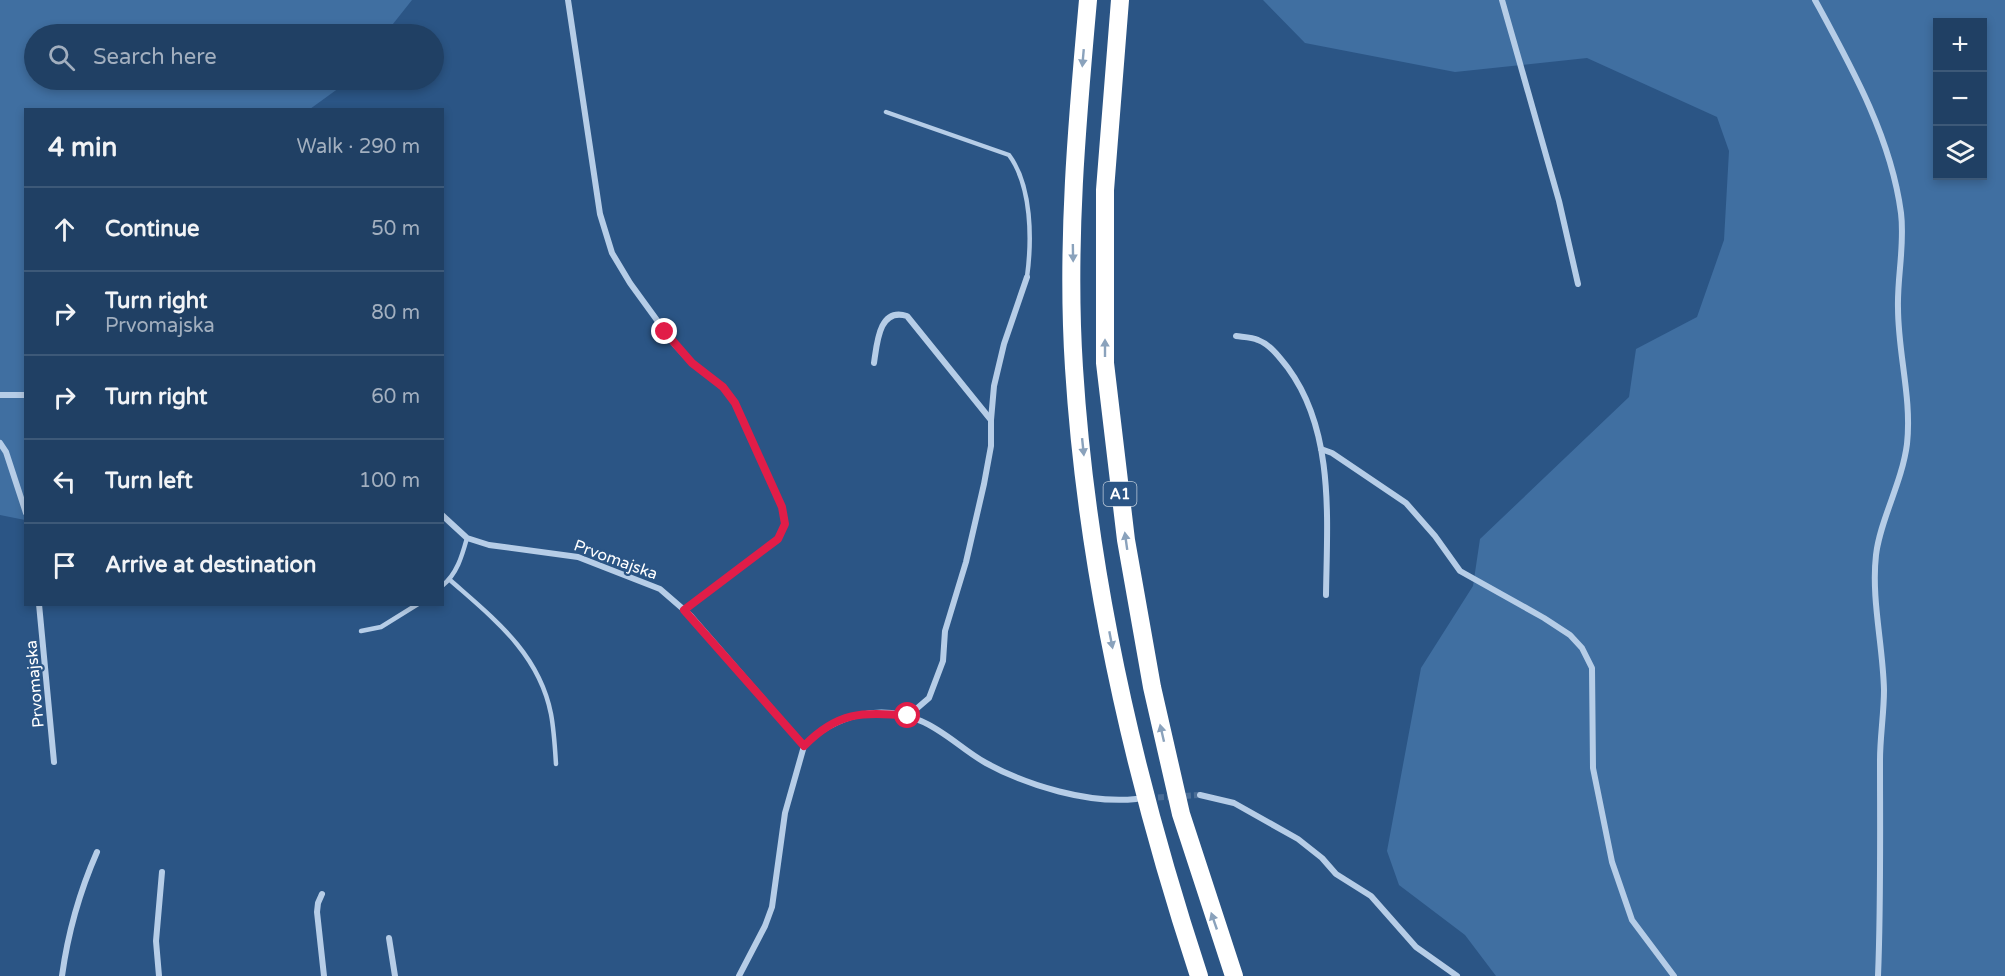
<!DOCTYPE html>
<html lang="en">
<head>
<meta charset="utf-8">
<style>
  body { margin:0; font-family:"Varela Round",sans-serif; background:#2d4b6d; color:#f1f3f6 }
  .controls { position:absolute; right:18px; top:18px; display:grid; overflow:hidden; border-radius:0px; box-shadow:0 3px 9px #0003 }
  .controls button { width:54px; height:54px; display:grid; place-items:center; padding:0; border:0; border-bottom:2px solid #3d5978; background:#204064; color:#f1f3f6; font:30px sans-serif }
  .stop { position:absolute; width:18px; height:18px; margin:-14px; border:4px solid #e11d48; border-radius:50%; background:#fff }
  .stop.end { background:#e11d48; border-color:#fff; box-shadow:0 2px 6px #0008 }
  .list { margin:0; padding:0; list-style:none }
  h2 { display:flex; justify-content:space-between; align-items:center; height:78px; margin:0; padding:0 24px; font-size:26px }
  h2 small { font-size:20px; font-weight:400; color:#a2afbf }
  .list li { display:grid; grid-template-columns:39px 1fr auto; gap:18px; align-items:center; box-sizing:border-box; height:84px; padding:0 24px; border-top:2px solid #3d5978 }
  .list b { display:block; font-size:22px; white-space:nowrap }
  .list p { margin:0; font-size:20px; white-space:nowrap; color:#a2afbf }
  .list em { font-size:20px; font-style:normal; color:#a2afbf }
  .icon { flex:none; width:33px; height:33px; fill:none; stroke:currentColor; stroke-width:2; stroke-linecap:round; stroke-linejoin:round }
  .map { position:relative; flex:none; width:2005px; height:976px; overflow:hidden }
  .search { position:absolute; background:#204064; box-shadow:0 3px 9px #0003; left:24px; top:24px; width:420px; height:66px; display:flex; align-items:center; gap:15px; box-sizing:border-box; padding:0 21px; border-radius:33px; color:#a2afbf; font-size:22px }
  .panel { position:absolute; background:#204064; box-shadow:0 3px 9px #0003; left:24px; top:108px; width:420px; height:498px; border-radius:0px }
  .map>svg:first-child { display:block }
  .green { fill:#406fa1; fill-rule:evenodd }
  .lines { fill:none; stroke-linecap:round; stroke-linejoin:round }
  .street-tunnel { stroke:#4b6e97; stroke-width:6; stroke-dasharray:6 3; stroke-linecap:butt }
  .lane { stroke:#b6cde7; stroke-width:4.5 }
  .street { stroke:#b6cde7; stroke-width:6 }
  .highway { stroke:#fff; stroke-width:18 }
  .oneway { fill:#8aa2bc }
  .route { stroke:#e11d48; stroke-width:8 }
  .labels { text-anchor:middle; stroke-width:4.5; stroke-linejoin:round; paint-order:stroke }
  .shield { fill:#2b5585; stroke:#bfccda; stroke-width:1.5 }
  .shield-label { font-size:15px; font-weight:bold; fill:#fff }
  .street-label { font-size:16px; fill:#fff; stroke:#2b5585 }
</style>
</head>
<body>
<div class="map">
<svg width="2005" height="976" viewBox="0 0 2005 976">
  <rect width="100%" height="100%" fill="#2b5585"/>
  <g class="green">
    <path d="M 0,0 L 412,0 L 385,34 L 34,34 L 34,80 L 350,80 L 310,109 L 26,110 L 25,520 L 0,515 Z"/>
    <path d="M 1263,0 L 2005,0 L 2005,976 L 1496,976 L 1465,935 L 1399,885 L 1387,851 L 1421,668 L 1473,586 L 1480,539 L 1629,397 L 1636,349 L 1697,317 L 1724,240 L 1729,151 L 1717,117 L 1587,58 L 1455,72 L 1305,43 ZM 1938,22 L 1982,22 L 1982,176 L 1938,176 Z"/>
  </g>
  <g class="lines">
    <path class="street-tunnel" d="M 1149,798 L 1200,795"/>
    <g class="lane">
      <path d="M 886,112 L 1009,155 C 1032,186 1032,240 1027,277"/>
      <path d="M 450,580 C 493,618 539,653 551,714 C 554,730 555,748 556,764"/>
      <path d="M 442,586 C 457,574 462,556 467,538"/>
      <path d="M 361,631 L 381,627 L 418,604"/>
    </g>
    <g class="street">
      <path d="M 568,0 L 600,214 L 612,253 L 630,283 L 675,345 L 692,363 L 723,387 L 735,403 L 782,507 L 785,523 L 778,539 L 684,610"/>
      <path d="M 1502,0 L 1559,201 L 1578,284"/>
      <path d="M 1815,0 C 1851,66 1891,137 1901,213 C 1905,245 1897,277 1898,308 C 1898,354 1912,398 1907,444 C 1902,483 1880,520 1876,555 C 1871,599 1883,645 1884,690 C 1884,713 1880,737 1880,760 C 1880,832 1881,904 1878,976"/>
      <path d="M 1236,336 C 1243,337 1252,337 1258,340 C 1271,345 1280,358 1288,368 C 1335,432 1327,520 1326,595"/>
      <path d="M 874,363 C 877,343 879,307 907,316 L 991,420 L 991,446 L 984,484 L 966,562 L 945,631 L 943,661 L 929,698 L 908,716"/>
      <path d="M 0,395 L 26,395"/>
      <path d="M 991,420 L 994,386 L 1004,344 L 1027,277"/>
      <path d="M 0,443 L 6,452 L 26,513"/>
      <path d="M 1321,449 L 1332,453 L 1406,503 L 1435,536 L 1460,571 L 1544,618 L 1570,635 L 1582,648 L 1592,668 L 1593,768 L 1612,862 L 1632,920 L 1674,976"/>
      <path d="M 442,515 L 467,538 L 489,545 L 578,557 L 660,589 L 690,615 L 804,746 L 785,813 L 772,907 L 765,926 L 739,976"/>
      <path d="M 39,604 L 54,762"/>
      <path d="M 804,746 C 834,715 880,703 921,721 C 945,731 964,751 986,763 C 1028,786 1089,804 1136,799"/>
      <path d="M 1200,795 L 1234,803 L 1298,839 L 1322,858 L 1336,874 L 1371,896 L 1416,947 L 1457,976"/>
      <path d="M 322,894 L 318,903 L 317,912 L 324,976"/>
      <path d="M 389,938 L 395,976"/>
      <path d="M 62,976 C 68,932 79,893 97,852"/>
      <path d="M 159,976 L 156,941 L 162,872"/>
    </g>
    <g class="highway">
      <path d="M 1088,0 C 1077,122 1066,245 1074,368 C 1087,575 1134,779 1199,976"/>
      <path d="M 1120,0 L 1105,190 L 1105,363 L 1126,540 L 1152,687 L 1181,814 L 1234,976"/>
    </g>
  </g>
  <defs><path id="oneway-solid" d="M-6-.8H1V-3.2L6.5 0L1 3.2V.8H-6Z" transform="scale(1.5)"/></defs>
  <g class="oneway">
    <use href="#oneway-solid" transform="translate(1083 58) rotate(95)"/>
    <use href="#oneway-solid" transform="translate(1073 253) rotate(89)"/>
    <use href="#oneway-solid" transform="translate(1105 348) rotate(-90)"/>
    <use href="#oneway-solid" transform="translate(1083 447) rotate(84)"/>
    <use href="#oneway-solid" transform="translate(1126 541) rotate(-98)"/>
    <use href="#oneway-solid" transform="translate(1111 640) rotate(79)"/>
    <use href="#oneway-solid" transform="translate(1162 733) rotate(-103)"/>
    <use href="#oneway-solid" transform="translate(1214 921) rotate(-109)"/>
  </g>
  <g class="lines">
    <path class="route" d="M 665,332 L 692,363 L 723,387 L 735,403 L 782,507 L 785,524 L 778,539 L 684,610 L 804,746 C 837,712 863,711 908,716"/>
  </g>
  <g class="labels">
    <rect class="shield" x="1103.5" y="482" width="33" height="24" rx="4.5"/>
    <g class="shield-label">
      <text x="1120" y="499">A1</text>
    </g>
    <g class="street-label">
      <text transform="translate(616 559) rotate(20)" y="6">Prvomajska</text>
      <text transform="translate(34 684) rotate(-95)" y="6">Prvomajska</text>
    </g>
  </g>
</svg>
<div class="controls">
<button>+</button>
<button>−</button>
<button><svg class="icon" aria-label="layers" viewBox="0 0 24 24"><path d="M12 4l9 5-9 5-9-5zM3 14l9 5 9-5"/></svg></button>
</div>
<div class="stop" style="left:908px;top:716px"></div>
<div class="stop end" style="left:665px;top:332px"></div>
<div class="search"><svg class="icon" aria-label="search" viewBox="0 0 24 24"><circle cx="10" cy="10" r="6"/><path d="M15 15l6 6"/></svg>Search here</div>
<section class="panel">
<h2>4 min<small>Walk · 290 m</small></h2>
<ul class="list">
<li><svg class="icon" aria-label="ahead" viewBox="0 0 24 24"><path d="M12 20V5M6 11l6-6 6 6"/></svg><div><b>Continue</b></div><em>50 m</em></li>
<li><svg class="icon" aria-label="right" viewBox="0 0 24 24"><path d="M7 20v-9h11M14 6l5 5-5 5"/></svg><div><b>Turn right</b><p>Prvomajska</p></div><em>80 m</em></li>
<li><svg class="icon" aria-label="right" viewBox="0 0 24 24"><path d="M7 20v-9h11M14 6l5 5-5 5"/></svg><div><b>Turn right</b></div><em>60 m</em></li>
<li><svg class="icon" aria-label="left" viewBox="0 0 24 24"><path d="M17 20v-9H6M10 6l-5 5 5 5"/></svg><div><b>Turn left</b></div><em>100 m</em></li>
<li><svg class="icon" aria-label="arrive" viewBox="0 0 24 24"><path d="M6 21V4h12l-3 4 3 4H6"/></svg><div><b>Arrive at destination</b></div></li>
</ul>
</section>
</div>
</body>
</html>
